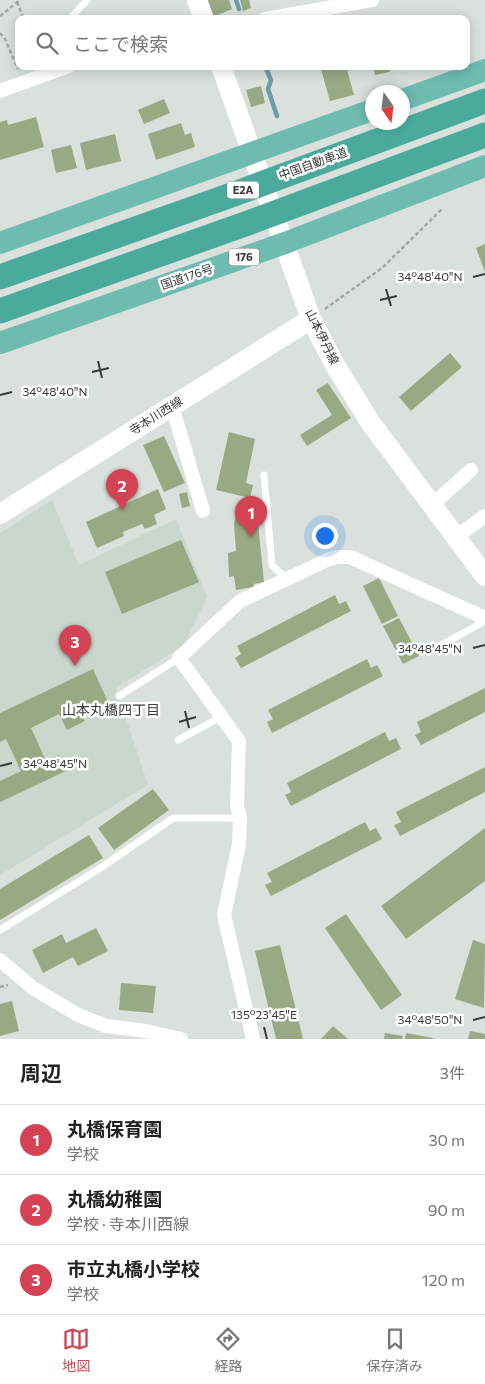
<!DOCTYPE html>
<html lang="ja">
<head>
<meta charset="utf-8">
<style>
  body { margin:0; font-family:Commissioner,"Noto Sans JP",sans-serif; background:#f6f6f6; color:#222 }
  .compass { position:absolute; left:365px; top:85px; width:45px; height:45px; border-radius:50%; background:#fff; box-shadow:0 2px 12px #0003; rotate:166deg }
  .you { position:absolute; left:324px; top:535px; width:18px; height:18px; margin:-12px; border:4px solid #fff; border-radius:50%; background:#1a73e8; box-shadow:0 0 0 8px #1a73e833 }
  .badge { display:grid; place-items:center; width:32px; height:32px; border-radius:50%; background:#d44353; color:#fff; font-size:16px; font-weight:700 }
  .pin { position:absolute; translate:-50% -41px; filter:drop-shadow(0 1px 2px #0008) }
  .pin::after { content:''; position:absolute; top:26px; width:18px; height:15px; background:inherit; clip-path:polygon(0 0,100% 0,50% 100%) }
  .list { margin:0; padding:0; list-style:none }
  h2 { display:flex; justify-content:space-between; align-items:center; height:65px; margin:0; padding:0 20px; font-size:21px }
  h2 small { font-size:16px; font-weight:400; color:#767676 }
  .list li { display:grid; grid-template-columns:32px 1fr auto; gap:15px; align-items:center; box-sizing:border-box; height:70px; padding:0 20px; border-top:1px solid #e0e0e0 }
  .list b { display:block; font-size:19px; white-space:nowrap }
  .list p { margin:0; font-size:16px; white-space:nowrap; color:#767676 }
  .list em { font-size:16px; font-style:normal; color:#767676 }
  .icon { flex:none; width:28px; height:28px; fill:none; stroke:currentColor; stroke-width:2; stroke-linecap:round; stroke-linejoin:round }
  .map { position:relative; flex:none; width:485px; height:1039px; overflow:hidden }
  .search { position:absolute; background:#fff; box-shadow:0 2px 12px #0003; left:15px; right:15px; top:15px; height:55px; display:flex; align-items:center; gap:12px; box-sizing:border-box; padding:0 18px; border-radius:10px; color:#767676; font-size:19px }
  .sheet { height:275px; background:#fff }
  nav { display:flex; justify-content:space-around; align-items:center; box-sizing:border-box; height:70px; border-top:1px solid #e0e0e0; background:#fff; font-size:14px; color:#767676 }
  nav a { display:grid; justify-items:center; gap:2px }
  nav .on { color:#d44353 }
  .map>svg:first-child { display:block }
  .built { fill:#c9d7cd }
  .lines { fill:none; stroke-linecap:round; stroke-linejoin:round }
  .stream { stroke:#6c9ea7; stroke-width:4.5 }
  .building { fill:#98a984 }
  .path { stroke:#a2a8a4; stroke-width:2.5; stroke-dasharray:4 2.5; stroke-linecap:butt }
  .service { stroke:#fff; stroke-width:7 }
  .minor { stroke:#fff; stroke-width:14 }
  .secondary { stroke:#fff; stroke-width:20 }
  .trunk { stroke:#6ebbb0; stroke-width:22 }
  .motorway { stroke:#4aaa9c; stroke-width:25 }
  .ticks { fill:none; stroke:#383b39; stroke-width:2 }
  .labels { text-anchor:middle; stroke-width:5; stroke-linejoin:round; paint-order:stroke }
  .shield { fill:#fff; stroke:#747674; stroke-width:1 }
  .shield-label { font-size:11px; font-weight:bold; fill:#383b39 }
  .street-label { font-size:12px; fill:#383b39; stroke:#fff }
  .neighbourhood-label { font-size:14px; fill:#383b39; stroke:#fff }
  .ticks-label { font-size:12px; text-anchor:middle; fill:#383b39; stroke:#fff; stroke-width:5; stroke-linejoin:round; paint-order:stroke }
</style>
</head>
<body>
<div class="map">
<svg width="485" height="1039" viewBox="0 0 485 1039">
  <rect width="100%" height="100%" fill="#dae1dc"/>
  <path class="built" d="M 52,500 L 79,565 L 176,519 L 207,597 L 184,645 L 116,688 L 148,785 L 0,875 L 0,533 Z"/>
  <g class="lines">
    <g class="stream">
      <path d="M 236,0 L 239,9"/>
      <path d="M 265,66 L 271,80 L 268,89 L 277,116"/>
    </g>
  </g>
  <g class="building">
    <path d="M 206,0 L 229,0 L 232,9 L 213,17 Z"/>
    <path d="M 240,0 L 249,0 L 251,8 L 243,11 Z"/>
    <path d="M 320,66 L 346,66 L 354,95 L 330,101 Z"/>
    <path d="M 373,66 L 394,66 L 389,72 L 375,75 Z"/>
    <path d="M 261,86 L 265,103 L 251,107 L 246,90 Z"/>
    <path d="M 164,99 L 170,113 L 144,124 L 138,110 Z"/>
    <path d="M 36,117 L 44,147 L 0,160 L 0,122 L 7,120 L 8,125 Z"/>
    <path d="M 181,123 L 185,135 L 191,133 L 195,147 L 156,160 L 148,134 Z"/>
    <path d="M 115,134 L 121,161 L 86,170 L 80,143 Z"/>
    <path d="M 71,145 L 77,168 L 56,173 L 51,150 Z"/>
    <path d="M 485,244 L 485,272 L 476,248 Z"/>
    <path d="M 450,353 L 462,367 L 411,411 L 399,397 Z"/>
    <path d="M 328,383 L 351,418 L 307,446 L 300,435 L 332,415 L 316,390 Z"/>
    <path d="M 229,432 L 255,439 L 246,483 L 253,485 L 250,498 L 216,490 Z"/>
    <path d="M 164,436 L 185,483 L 164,492 L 143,445 Z"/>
    <path d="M 158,489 L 166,509 L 154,515 L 157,524 L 145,529 L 142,524 L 123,532 L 124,536 L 97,548 L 86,522 Z"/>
    <path d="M 187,492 L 190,506 L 182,508 L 179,494 Z"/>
    <path d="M 257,513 L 264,582 L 254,584 L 253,587 L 236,590 L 234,576 L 229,577 L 228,553 L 236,551 L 234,524 L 236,515 Z"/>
    <path d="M 181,540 L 199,582 L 122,614 L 105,572 Z"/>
    <path d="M 379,578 L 398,616 L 382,624 L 363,586 Z"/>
    <path d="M 335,595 L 339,604 L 346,601 L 351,611 L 241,668 L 235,658 L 241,654 L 237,646 Z"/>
    <path d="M 399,618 L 419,656 L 403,664 L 383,626 Z"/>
    <path d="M 367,659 L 371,668 L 377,665 L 383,676 L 272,733 L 267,722 L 273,719 L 268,710 Z"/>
    <path d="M 93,669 L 109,704 L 87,715 L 83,706 L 79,708 L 85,721 L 67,730 L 59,714 L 31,728 L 46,761 L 59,755 L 66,771 L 0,802 L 0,781 L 21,771 L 6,739 L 0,742 L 0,713 Z"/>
    <path d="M 485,688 L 485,712 L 421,745 L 415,735 L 421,732 L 417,722 Z"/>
    <path d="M 385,732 L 389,741 L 396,738 L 401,749 L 291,806 L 285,795 L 291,792 L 287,783 Z"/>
    <path d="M 485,767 L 485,792 L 400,836 L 394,825 L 401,822 L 396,812 Z"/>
    <path d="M 153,789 L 169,810 L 114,850 L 98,828 Z"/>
    <path d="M 365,822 L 370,831 L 376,828 L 382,839 L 271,896 L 265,885 L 272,882 L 267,873 Z"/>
    <path d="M 485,828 L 485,881 L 406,939 L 381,906 Z"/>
    <path d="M 89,835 L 103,858 L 0,920 L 0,889 Z"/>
    <path d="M 346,914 L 402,995 L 381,1010 L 325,928 Z"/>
    <path d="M 96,928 L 108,951 L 78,966 L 73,957 L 43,973 L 32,950 L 62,934 L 66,943 Z"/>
    <path d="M 473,940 L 485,944 L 484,1008 L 455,999 Z"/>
    <path d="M 280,945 L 303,1039 L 276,1039 L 255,951 Z"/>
    <path d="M 121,983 L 156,986 L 153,1013 L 119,1010 Z"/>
    <path d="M 12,1001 L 19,1031 L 0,1036 L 0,1004 Z"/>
    <path d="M 333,1026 L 348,1039 L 321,1039 Z"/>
    <path d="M 470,1031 L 485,1034 L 485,1039 L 468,1039 Z"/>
    <path d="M 385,1033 L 403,1036 L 402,1039 L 384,1039 Z"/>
    <path d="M 406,1033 L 433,1038 L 433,1039 L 405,1039 Z"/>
  </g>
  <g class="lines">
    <g class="path">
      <path d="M 17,2 L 24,19"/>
      <path d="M 0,16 L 20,0"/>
      <path d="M 0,33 L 5,39 L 18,69"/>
      <path d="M 325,309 L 382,268 L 443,208"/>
      <path d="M 0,987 L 8,985"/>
    </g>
    <g class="service">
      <path d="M 70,19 L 87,0"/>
      <path d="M 264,475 L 272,565 L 286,579"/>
      <path d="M 436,648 L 485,621"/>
      <path d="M 119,696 L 179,658"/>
      <path d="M 178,740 L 221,717"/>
      <path d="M 0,930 L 99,869 L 173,818 L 240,818"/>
    </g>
    <g class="minor">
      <path d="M 265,19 L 372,0"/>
      <path d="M 0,91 L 69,66"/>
      <path d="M 172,406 L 203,511"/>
      <path d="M 432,505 L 471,470"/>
      <path d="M 456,537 L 485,516"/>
      <path d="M 0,960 L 33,988 L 78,1015 L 106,1026 L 146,1031 L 181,1039"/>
      <path d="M 253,1039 L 224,915 L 239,844 L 240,818 L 237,806 L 239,741 L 179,658 L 240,601 L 329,559 L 339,557 L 350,557 L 485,618"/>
    </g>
    <g class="secondary">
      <path d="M 197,0 L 204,19"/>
      <path d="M 221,66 L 311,319 L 335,365 L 370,422 L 485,576"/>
      <path d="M 0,514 L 311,319"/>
    </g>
    <g class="trunk">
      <path d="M 402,100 L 485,70"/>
      <path d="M 0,243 L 372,110"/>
      <path d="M 0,343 L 285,243 L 485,166"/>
    </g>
    <g class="motorway">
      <path d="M 0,277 L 237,193 L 485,101"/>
      <path d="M 0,311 L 248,223 L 485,135"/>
    </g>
  </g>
  <path class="ticks" d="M 473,277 L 485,274M 386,289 L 391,306M 380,300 L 397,296M 98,361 L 102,378M 92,372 L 109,368M 0,395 L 12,392M 473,648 L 485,645M 185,711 L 189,728M 179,722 L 196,717M 0,766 L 12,763M 473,1020 L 485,1017M 264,1027 L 267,1039"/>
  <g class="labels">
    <g class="shield">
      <rect x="227" y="181.5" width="32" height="17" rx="4"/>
      <rect x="229" y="248.5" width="30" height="17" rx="4"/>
    </g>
    <g class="shield-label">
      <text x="243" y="194">E2A</text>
      <text x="244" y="261">176</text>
    </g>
    <g class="street-label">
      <text transform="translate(313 164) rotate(-20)" y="4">中国自動車道</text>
      <text transform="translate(187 277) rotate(-19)" y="4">国道176号</text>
      <text transform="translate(322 337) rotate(64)" y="4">山本伊丹線</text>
      <text transform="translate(156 416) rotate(-32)" y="4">寺本川西線</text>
    </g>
    <g class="neighbourhood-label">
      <text x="111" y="715">山本丸橋四丁目</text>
    </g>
  </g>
  <g class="ticks-label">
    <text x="430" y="281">34°48'40"N</text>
    <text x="55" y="396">34°48'40"N</text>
    <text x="430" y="653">34°48'45"N</text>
    <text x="55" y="768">34°48'45"N</text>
    <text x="264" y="1019">135°23'45"E</text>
    <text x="430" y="1024">34°48'50"N</text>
  </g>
</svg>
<svg class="compass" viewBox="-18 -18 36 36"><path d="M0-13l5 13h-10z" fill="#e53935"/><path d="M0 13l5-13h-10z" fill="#767676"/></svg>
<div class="you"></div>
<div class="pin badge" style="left:251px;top:537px">1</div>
<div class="pin badge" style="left:122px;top:510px">2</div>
<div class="pin badge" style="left:75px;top:666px">3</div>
<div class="search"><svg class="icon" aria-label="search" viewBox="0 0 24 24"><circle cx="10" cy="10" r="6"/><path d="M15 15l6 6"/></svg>ここで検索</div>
</div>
<section class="sheet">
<h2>周辺<small>3件</small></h2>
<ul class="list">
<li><span class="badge">1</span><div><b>丸橋保育園</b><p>学校</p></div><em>30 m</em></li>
<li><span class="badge">2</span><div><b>丸橋幼稚園</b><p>学校 · 寺本川西線</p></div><em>90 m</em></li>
<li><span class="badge">3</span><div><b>市立丸橋小学校</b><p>学校</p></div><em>120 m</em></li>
</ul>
</section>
<nav>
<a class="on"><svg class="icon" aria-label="map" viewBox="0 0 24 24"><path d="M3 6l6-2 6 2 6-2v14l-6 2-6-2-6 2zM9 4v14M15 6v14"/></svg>地図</a>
<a><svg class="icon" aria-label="directions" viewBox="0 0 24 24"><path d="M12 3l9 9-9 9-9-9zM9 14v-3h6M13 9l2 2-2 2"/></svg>経路</a>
<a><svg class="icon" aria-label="saved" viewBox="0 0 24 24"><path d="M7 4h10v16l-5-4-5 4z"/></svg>保存済み</a>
</nav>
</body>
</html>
